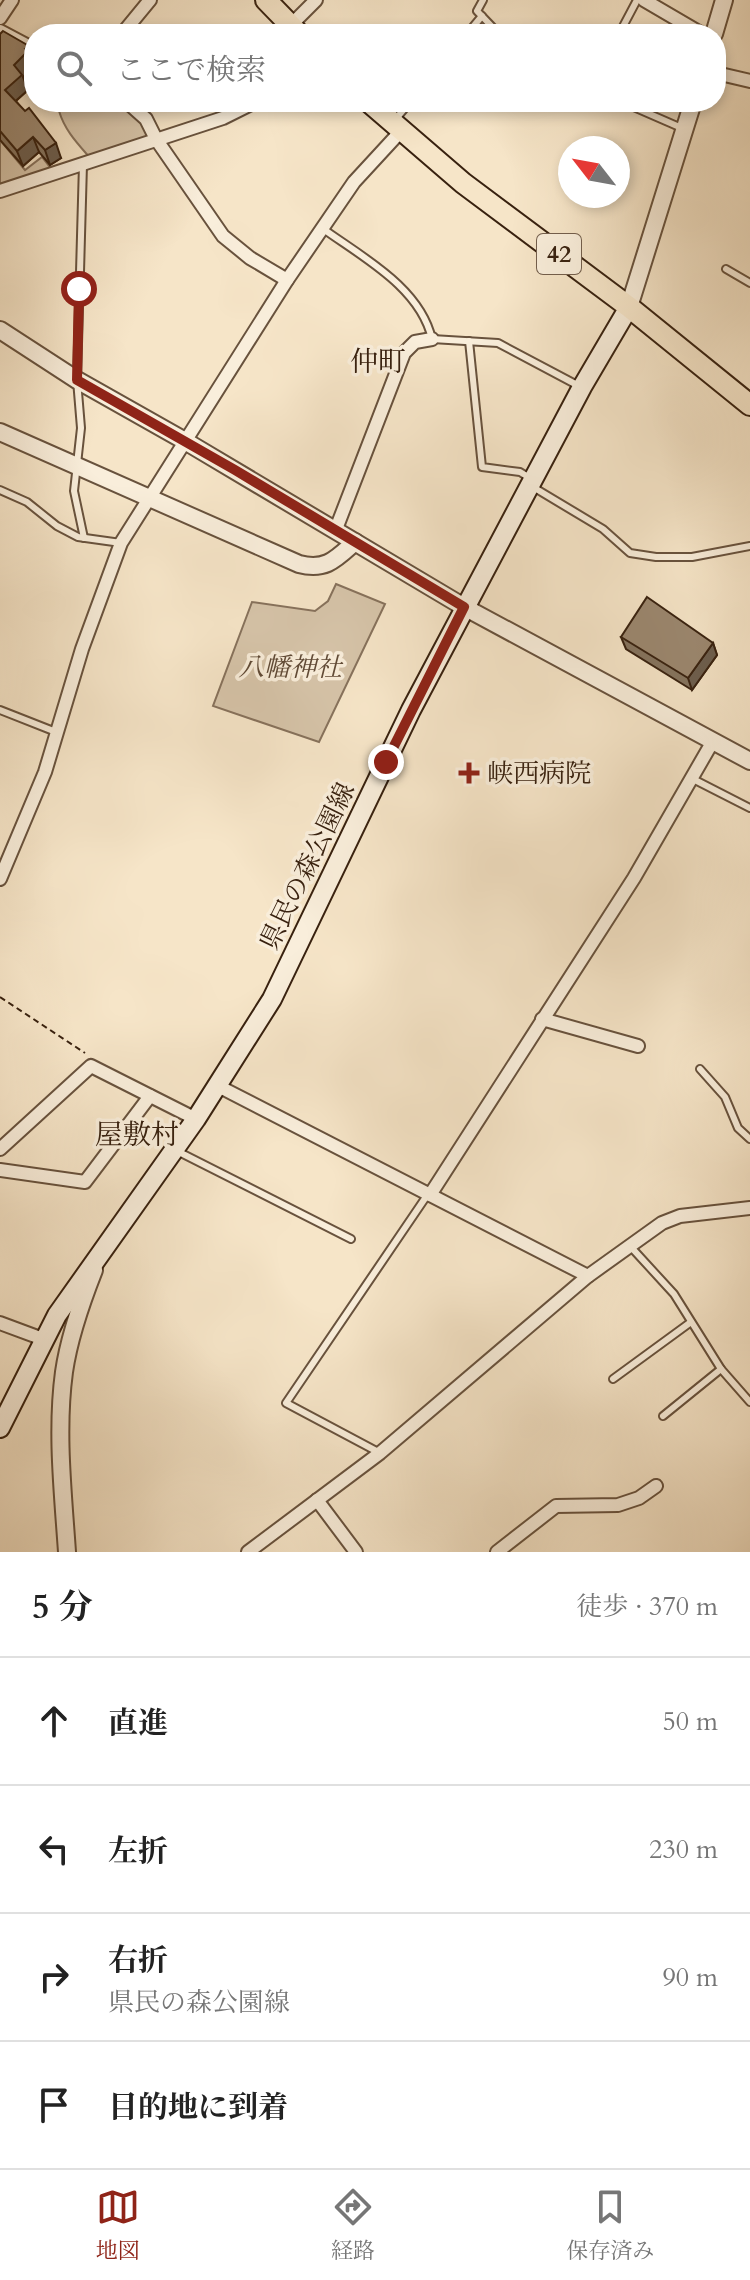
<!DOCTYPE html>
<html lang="ja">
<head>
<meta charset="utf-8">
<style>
  body { margin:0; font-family:Cardo,"Noto Serif JP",serif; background:#f6f6f6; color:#222 }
  .compass { position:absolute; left:558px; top:136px; width:72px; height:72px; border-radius:50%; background:#fff; box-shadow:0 4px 12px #0003; rotate:301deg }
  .stop { position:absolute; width:24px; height:24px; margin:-18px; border:6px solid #8f2418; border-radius:50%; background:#fff }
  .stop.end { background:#8f2418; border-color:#fff; box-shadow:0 2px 8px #0008 }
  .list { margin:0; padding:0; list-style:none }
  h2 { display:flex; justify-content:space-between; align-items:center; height:104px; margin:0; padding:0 32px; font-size:34px }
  h2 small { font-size:26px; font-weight:400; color:#767676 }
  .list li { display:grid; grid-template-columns:52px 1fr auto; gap:24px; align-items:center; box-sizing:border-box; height:128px; padding:0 32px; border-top:2px solid #e0e0e0 }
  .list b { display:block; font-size:30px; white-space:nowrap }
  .list p { margin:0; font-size:26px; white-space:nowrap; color:#767676 }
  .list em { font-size:26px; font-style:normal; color:#767676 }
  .icon { flex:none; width:44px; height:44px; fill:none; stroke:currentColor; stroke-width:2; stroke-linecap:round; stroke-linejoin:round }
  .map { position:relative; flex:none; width:750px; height:1552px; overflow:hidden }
  .search { position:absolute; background:#fff; box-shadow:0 4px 12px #0003; left:24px; right:24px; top:24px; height:88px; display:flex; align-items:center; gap:20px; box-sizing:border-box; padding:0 28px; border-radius:32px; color:#767676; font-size:30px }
  .sheet { height:616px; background:#fff }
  nav { display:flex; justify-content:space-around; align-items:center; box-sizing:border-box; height:112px; border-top:2px solid #e0e0e0; background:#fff; font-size:22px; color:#767676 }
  nav a { display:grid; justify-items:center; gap:4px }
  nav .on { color:#8f2418 }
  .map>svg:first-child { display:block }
  .green { fill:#d6c4a9; stroke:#87725c; stroke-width:2 }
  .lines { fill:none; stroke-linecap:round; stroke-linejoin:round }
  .service-casing { stroke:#68523d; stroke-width:10 }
  .minor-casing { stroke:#68523d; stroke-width:16 }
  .tertiary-casing { stroke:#68523d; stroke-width:20 }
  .secondary-casing { stroke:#38210f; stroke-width:22 }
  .primary-casing { stroke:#38210f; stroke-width:24 }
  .path { stroke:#38210f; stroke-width:2; stroke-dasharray:6 4; stroke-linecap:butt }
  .service { stroke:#f9eedb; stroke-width:6 }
  .minor { stroke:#f9eedb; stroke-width:12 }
  .tertiary { stroke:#f9eedb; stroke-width:16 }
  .secondary { stroke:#f9eedb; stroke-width:18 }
  .primary { stroke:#f6e5c8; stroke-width:20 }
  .wall { fill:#85745f; stroke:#38210f; stroke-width:2 }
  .shaded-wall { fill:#6c5e4e; stroke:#38210f; stroke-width:2 }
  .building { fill:#9b876f; stroke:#38210f; stroke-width:2 }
  .route { stroke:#8f2418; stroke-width:10 }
  .poi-dot { fill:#8f2418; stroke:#f9eedb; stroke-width:3 }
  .labels { text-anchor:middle; stroke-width:7; stroke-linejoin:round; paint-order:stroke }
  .shield { fill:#f9eedb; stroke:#725e4c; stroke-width:2 }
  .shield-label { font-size:24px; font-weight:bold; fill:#38210f }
  .park-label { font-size:26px; font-style:italic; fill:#604a36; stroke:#f9eedb }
  .poi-label { font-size:26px; fill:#38210f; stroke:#f9eedb; text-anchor:start }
  .street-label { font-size:26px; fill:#38210f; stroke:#f9eedb }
  .neighbourhood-label { font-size:28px; fill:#38210f; stroke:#f9eedb }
</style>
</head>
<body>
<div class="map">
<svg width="750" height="1552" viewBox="0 0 750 1552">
  <rect width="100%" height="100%" fill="#f6e5c8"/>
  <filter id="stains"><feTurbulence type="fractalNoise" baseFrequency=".0025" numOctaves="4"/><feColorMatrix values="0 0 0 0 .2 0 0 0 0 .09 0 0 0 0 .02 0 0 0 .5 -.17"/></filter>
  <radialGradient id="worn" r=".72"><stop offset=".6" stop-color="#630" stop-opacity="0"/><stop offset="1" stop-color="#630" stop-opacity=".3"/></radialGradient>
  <g class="green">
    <path d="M 66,102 L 120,102 L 142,122 L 149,137 L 91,159 C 78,144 65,131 59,111 Z"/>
    <path d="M 0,140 L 25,170 L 42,157 L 52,170 L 0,188 Z"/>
    <path d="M 336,584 L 385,604 L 319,742 L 213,706 L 252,602 L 315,611 L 328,601 Z"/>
  </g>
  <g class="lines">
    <g class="service-casing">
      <g id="service">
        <path d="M 483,0 L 477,11 L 499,34"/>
        <path d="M 467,34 L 482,16"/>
        <path d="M 619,34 L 637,0"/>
        <path d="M 622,102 L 684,129"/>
        <path d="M 394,121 L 410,102"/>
        <path d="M 83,164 L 77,380 L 81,428 L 74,491 L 84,538"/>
        <path d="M 322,228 C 362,257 420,287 432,339 L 498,343 L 579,386"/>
        <path d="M 726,269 L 750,283"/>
        <path d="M 469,341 L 482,467 L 520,472 L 530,478"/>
        <path d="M 533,487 L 603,529 L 630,553 L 656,557 L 692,557 L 750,546"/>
        <path d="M 0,490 L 27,502 L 57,526 L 78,537 L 121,543"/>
        <path d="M 0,710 L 56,732"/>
        <path d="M 693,779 L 750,808"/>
        <path d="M 700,1069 L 725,1097 L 738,1128 L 750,1139"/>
        <path d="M 177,1151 L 351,1239"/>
        <path d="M 630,1246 L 674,1294 L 721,1369 L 663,1416"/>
        <path d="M 721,1369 L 750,1402"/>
        <path d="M 613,1379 L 691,1322"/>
        <path d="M 380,1453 L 286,1403 L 428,1194"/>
      </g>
    </g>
    <g class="minor-casing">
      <g id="minor">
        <path d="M 644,0 L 702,34"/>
        <path d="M 0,18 L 12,0"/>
        <path d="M 291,25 L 316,0"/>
        <path d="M 0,31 L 34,49"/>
        <path d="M 122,34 L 150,0"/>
        <path d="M 716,73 L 750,81"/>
        <path d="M 127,102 L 146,119 L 156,139 L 223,236 L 250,258 L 287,280"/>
        <path d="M 0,191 L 223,118 L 255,102"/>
        <path d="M 336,529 L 404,353 L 415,342 L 432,339"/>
        <path d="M 0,879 L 45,772 L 82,649 L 121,543 L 287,280 L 354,182 L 401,131"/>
        <path d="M 542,1019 L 638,1046"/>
        <path d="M 218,1086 L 588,1276"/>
        <path d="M 0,1149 L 91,1066 L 196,1119"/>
        <path d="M 0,1170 L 85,1182 L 150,1096"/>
        <path d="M 430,1195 L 634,878 L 713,741"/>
        <path d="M 0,1323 L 43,1339"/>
        <path d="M 317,1500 L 356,1552"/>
        <path d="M 248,1552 L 380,1453 L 588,1276 L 662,1223 L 680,1216 L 750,1208"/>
        <path d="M 497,1552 L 556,1506 L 618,1505 L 639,1498 L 656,1486"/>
      </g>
    </g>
    <g class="tertiary-casing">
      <g id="tertiary">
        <path d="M 714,34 L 724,0"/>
        <path d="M 629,307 L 693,102"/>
        <path d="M 0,330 L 77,380 L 185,441 L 464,607 L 750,761"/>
        <path d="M 0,432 L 299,564 C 326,571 336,559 355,542"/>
        <path d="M 67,1552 C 63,1493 56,1431 64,1372 C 69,1337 81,1303 94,1270"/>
      </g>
    </g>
    <g class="secondary-casing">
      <path id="secondary" d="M 0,1428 L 57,1315 L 196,1119 L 272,999 L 411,710 L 582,387 L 629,307"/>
    </g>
    <g class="primary-casing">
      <g id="primary">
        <path d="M 266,0 L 299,34"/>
        <path d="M 369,102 L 463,183 L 629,307 L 750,405"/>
      </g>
    </g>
    <path class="path" d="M 0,997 L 85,1053"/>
    <use href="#service" class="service"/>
    <use href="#minor" class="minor"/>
    <use href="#tertiary" class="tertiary"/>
    <use href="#secondary" class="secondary"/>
    <use href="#primary" class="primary"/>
  </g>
  <g class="wall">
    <path d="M 0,34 L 29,46 L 34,61 L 32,63 L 33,67 L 23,77 L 28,90 L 16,101 L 61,158 L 50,165 L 39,152 L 23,166 L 0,140 Z"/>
    <path d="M 621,637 L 713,643 L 717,655 L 692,690 L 626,649 Z"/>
  </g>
  <g class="shaded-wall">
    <path d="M 29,46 L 34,61 L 32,63 L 33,67 L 23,77 L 28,90 L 11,105 L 5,90 L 14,65 Z"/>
    <path d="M 33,137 L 39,152 L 23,166 L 17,151 Z"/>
    <path d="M 56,143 L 61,158 L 50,165 L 45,150 Z"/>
    <path d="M 713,643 L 717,655 L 692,690 L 688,678 Z"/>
  </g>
  <g class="building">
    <path d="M 3,31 L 29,46 L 25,49 L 27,52 L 14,65 L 22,75 L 5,90 L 25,111 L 29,108 L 56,143 L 45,150 L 33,137 L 17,151 L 0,131 L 0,34 Z"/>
    <path d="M 647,597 L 713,643 L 688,678 L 621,637 Z"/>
  </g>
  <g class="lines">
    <path class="route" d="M 79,289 L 77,380 L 235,470 L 464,607 L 386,762"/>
  </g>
  <path class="poi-dot" d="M465 761h8v8h8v8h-8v8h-8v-8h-8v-8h8z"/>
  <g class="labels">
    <rect class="shield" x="537" y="234" width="44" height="40" rx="6"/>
    <g class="shield-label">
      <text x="559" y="262">42</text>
    </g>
    <g class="park-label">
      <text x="290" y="676">八幡神社</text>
    </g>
    <g class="poi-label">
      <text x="487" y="782">峡西病院</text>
    </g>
    <g class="street-label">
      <text transform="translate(307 866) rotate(-64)" y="9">県民の森公園線</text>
    </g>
    <g class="neighbourhood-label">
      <text x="378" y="371">仲町</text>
      <text x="137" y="1144">屋敷村</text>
    </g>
  </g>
  <rect width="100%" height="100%" filter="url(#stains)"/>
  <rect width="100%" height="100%" fill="url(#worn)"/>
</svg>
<svg class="compass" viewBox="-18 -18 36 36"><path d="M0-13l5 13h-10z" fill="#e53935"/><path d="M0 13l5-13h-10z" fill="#767676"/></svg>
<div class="stop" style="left:79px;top:289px"></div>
<div class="stop end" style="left:386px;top:762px"></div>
<div class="search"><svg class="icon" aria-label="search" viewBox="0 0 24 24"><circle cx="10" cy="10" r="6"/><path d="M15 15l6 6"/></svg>ここで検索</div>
</div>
<section class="sheet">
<h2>5 分<small>徒歩 · 370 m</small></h2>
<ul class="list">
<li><svg class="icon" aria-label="ahead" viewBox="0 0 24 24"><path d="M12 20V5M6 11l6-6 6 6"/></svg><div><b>直進</b></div><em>50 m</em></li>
<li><svg class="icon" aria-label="left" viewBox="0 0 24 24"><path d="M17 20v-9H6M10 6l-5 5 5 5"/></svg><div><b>左折</b></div><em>230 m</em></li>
<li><svg class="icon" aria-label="right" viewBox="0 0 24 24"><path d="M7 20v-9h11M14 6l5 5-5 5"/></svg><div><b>右折</b><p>県民の森公園線</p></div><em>90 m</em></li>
<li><svg class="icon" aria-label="arrive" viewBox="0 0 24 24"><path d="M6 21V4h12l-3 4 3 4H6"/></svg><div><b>目的地に到着</b></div></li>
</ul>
</section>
<nav>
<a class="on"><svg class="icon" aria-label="map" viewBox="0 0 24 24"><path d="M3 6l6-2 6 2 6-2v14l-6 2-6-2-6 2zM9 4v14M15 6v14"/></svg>地図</a>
<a><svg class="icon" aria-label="directions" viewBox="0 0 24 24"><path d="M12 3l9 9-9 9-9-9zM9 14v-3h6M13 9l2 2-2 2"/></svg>経路</a>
<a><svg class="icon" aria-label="saved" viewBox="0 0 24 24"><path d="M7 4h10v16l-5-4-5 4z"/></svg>保存済み</a>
</nav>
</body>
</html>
